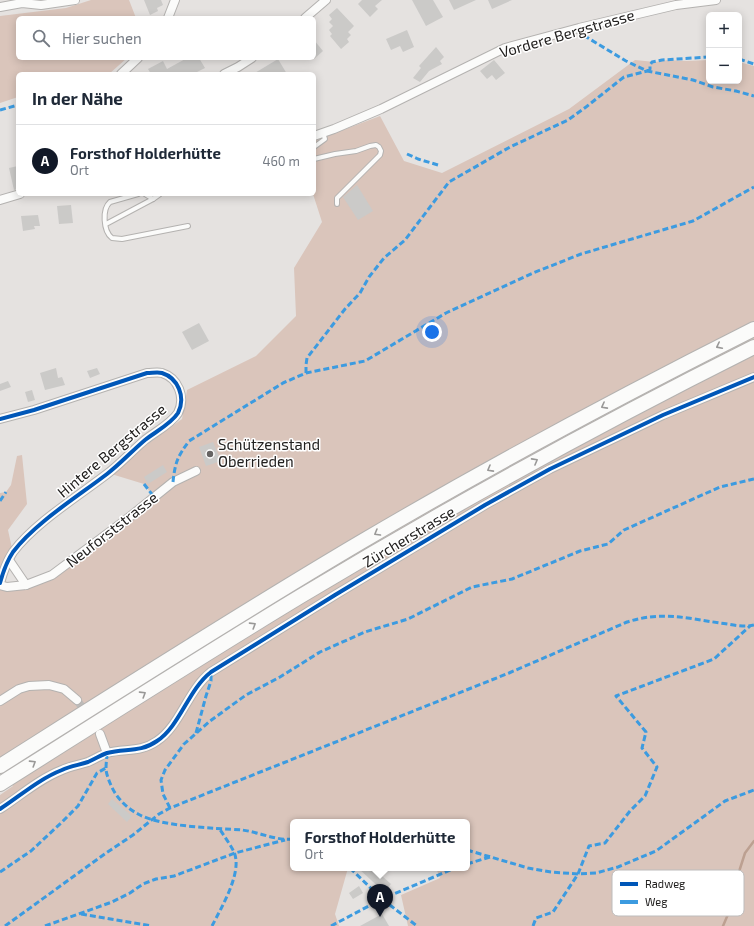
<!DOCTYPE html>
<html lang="de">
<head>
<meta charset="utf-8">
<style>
  body { margin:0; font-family:"Exo 2",sans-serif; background:#f6f6f7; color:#1f2937 }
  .controls { position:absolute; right:12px; top:12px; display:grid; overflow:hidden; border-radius:6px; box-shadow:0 2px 10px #0003 }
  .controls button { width:36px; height:36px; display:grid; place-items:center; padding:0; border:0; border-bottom:1px solid #e0e1e3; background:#fff; color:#1f2937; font:20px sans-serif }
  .you { position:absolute; left:432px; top:332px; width:14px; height:14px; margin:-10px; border:3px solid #fff; border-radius:50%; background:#1a73e8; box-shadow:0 0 0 6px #1a73e833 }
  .badge { display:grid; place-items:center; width:26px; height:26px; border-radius:50%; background:#111827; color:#fff; font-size:13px; font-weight:700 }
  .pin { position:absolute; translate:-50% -33px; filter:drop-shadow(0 1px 2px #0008) }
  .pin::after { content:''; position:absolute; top:21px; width:14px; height:12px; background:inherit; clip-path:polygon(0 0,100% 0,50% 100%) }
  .popup { position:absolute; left:290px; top:819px; width:180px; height:52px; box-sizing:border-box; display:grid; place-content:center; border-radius:6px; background:#fff; filter:drop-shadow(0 1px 3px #0005); font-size:13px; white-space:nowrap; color:#747a83 }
  .popup b { font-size:15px; color:#1f2937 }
  .popup::after { content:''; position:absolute; left:50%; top:100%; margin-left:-8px; border:8px solid transparent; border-top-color:#fff }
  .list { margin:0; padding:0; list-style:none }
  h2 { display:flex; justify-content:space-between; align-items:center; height:52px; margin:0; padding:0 16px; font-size:17px }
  h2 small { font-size:13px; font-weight:400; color:#747a83 }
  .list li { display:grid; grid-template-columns:26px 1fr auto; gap:12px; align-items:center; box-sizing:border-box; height:72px; padding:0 16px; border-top:1px solid #e0e1e3 }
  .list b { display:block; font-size:15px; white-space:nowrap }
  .list p { margin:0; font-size:13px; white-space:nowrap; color:#747a83 }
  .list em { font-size:13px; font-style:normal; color:#747a83 }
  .icon { flex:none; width:22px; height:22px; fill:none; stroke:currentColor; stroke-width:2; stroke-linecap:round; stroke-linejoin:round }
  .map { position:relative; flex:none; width:754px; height:926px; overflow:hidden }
  .search { position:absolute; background:#fff; box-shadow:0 2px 10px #0003; left:16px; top:16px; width:300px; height:44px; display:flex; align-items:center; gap:10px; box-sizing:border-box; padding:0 14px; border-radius:6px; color:#747a83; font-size:15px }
  .panel { position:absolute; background:#fff; box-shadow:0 2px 10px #0003; left:16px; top:72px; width:300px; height:124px; border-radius:6px }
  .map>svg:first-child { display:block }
  .green { fill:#dac5bb }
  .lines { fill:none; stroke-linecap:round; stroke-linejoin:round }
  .stream { stroke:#bca091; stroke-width:2.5 }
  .building { fill:#cbcac8 }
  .street-tunnel { stroke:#bebbb9; stroke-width:8; stroke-dasharray:8 4; stroke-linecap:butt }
  .lane-casing { stroke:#b4b2b0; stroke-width:6 }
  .street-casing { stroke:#b4b2b0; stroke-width:10 }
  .highway-casing { stroke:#b4b2b0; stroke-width:16 }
  .lane { stroke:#fbfbfa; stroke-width:4 }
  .street { stroke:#fbfbfa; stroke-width:8 }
  .highway { stroke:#fbfbfa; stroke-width:14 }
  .quiet { stroke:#3c9be0; stroke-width:3; stroke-dasharray:6 3; stroke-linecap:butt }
  .cycleway-casing { stroke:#fff; stroke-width:6 }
  .cycleway { stroke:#0057b8; stroke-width:4 }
  .oneway { stroke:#999897 }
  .poi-dot { fill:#666463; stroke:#fff; stroke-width:1.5 }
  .labels { text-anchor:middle; stroke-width:3; stroke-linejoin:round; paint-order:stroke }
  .street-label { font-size:15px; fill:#22201f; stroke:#fff }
  .poi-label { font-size:15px; fill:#22201f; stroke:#fff; text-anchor:start }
  .key { fill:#fff; stroke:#bdbcbc; stroke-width:1 }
  .key-label { font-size:11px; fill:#22201f }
</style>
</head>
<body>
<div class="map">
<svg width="754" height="926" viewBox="0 0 754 926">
  <rect width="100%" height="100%" fill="#e5e2e0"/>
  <g class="green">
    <path d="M 91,0 L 129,0 L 136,18 L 18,18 L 18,58 L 127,58 L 109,74 L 18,74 L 18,97 L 0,103 L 0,16 L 66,8 Z"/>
    <path d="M 635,60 L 655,62 L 668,60 L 687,61 L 709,60 L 709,81 L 739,81 L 739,62 L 754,66 L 754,926 L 408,926 L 401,895 L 440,878 L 436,868 L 467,868 L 467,822 L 293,822 L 293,868 L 348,868 L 335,914 L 339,926 L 0,926 L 0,795 L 13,786 L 0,764 L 0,585 L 38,581 L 154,497 L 144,484 L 108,473 L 182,419 L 187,390 L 256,356 L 296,316 L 294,268 L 322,222 L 313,194 L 314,194 L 314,141 L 380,116 L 404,161 L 442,173 L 569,109 Z"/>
    <path d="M 22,455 L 27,504 L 8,530 L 13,553 L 0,583 L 0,493 L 6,492 L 11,485 L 17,456 Z"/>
  </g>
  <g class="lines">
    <path class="stream" d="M 723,926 L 732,905 L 737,878 L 745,853 L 754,841"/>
  </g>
  <g class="building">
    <path d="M 144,0 L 161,0 L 163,5 L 157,8 L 158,11 L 150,15 Z"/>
    <path d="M 362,0 L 382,0 L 375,6 L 378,9 L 370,17 L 358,4 Z"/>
    <path d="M 412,0 L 433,0 L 443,17 L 426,26 Z"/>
    <path d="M 449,0 L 476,0 L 454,10 Z"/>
    <path d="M 488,0 L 512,0 L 492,9 Z"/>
    <path d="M 337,8 L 354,26 L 348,32 L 351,35 L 347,39 L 349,42 L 341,49 L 330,36 L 332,34 L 329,30 L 333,26 L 329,22 L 332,19 L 329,15 Z"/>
    <path d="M 407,30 L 414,47 L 403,52 L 400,46 L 391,50 L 386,39 Z"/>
    <path d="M 314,40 L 323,51 L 314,59 Z"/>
    <path d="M 436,47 L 444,57 L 440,61 L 442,64 L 429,71 L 420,82 L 413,78 L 421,68 L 419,66 Z"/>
    <path d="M 187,58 L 199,58 L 205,68 L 193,74 L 151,74 L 148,69 L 163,61 L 167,69 Z"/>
    <path d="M 278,59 L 287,74 L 253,74 Z"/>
    <path d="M 494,60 L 505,73 L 496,80 L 492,75 L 487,79 L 480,71 Z"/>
    <path d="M 18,166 L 18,189 L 14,190 L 9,168 Z"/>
    <path d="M 357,185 L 373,211 L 358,220 L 343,197 Z"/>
    <path d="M 71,205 L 73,223 L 59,224 L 57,206 Z"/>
    <path d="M 38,215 L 40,226 L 34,226 L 35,229 L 23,231 L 21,216 Z"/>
    <path d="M 199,323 L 209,341 L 192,350 L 182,332 Z"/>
    <path d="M 56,368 L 58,378 L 62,377 L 65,385 L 45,390 L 40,373 Z"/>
    <path d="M 97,368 L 100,374 L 90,378 L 87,371 Z"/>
    <path d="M 8,381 L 11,387 L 0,391 L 0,384 Z"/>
    <path d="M 32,390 L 35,400 L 28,402 L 25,392 Z"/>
    <path d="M 213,442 L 221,461 L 206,466 L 199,447 Z"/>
    <path d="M 163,465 L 167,472 L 148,484 L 144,477 Z"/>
    <path d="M 112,799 L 132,816 L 127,822 L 108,804 Z"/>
    <path d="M 358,868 L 373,868 L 391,884 L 384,892 Z"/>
    <path d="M 359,886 L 363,893 L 353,899 L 349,893 Z"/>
    <path d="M 382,914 L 389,926 L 360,926 Z"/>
  </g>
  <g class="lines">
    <path class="street-tunnel" d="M 77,700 L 96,728"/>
    <g class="lane-casing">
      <g id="lane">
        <path d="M 314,147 L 325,139 L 323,133"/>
        <path d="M 314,159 L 335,154 L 356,151 L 370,146 L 376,145 L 379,147 L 381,151 L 380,155 L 337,198 L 337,204"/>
        <path d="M 138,194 L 110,202 C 102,209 103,231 112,238 L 122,239 L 188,226"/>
        <path d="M 145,194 L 153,199"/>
        <path d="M 106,224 L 153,199 L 160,194"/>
      </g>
    </g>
    <g class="street-casing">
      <g id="street">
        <path d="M 0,7 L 22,3 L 41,5 L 75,0"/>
        <path d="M 168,18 L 175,0"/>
        <path d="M 305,18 L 326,0"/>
        <path d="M 121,74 L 138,58"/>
        <path d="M 224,74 L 238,67 L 252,58"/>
        <path d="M 314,136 L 334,129 L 381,109 L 505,48 L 579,28 L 676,5 L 716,0"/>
        <path d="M 0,200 L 20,194"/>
        <path d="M 0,419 L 34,410 L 147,373 C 152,373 158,372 162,373 C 178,378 186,397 178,413 C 171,424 155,432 145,440 C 132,451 120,464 107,474 C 77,497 35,523 13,552 C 7,561 3,572 0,583"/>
        <path d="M 9,560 L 26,585"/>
        <path d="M 0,585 L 7,587 L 26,585 L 52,575 L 127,519 L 173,482 L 196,471"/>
        <path d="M 0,701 L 19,689 L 29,686 L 49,685 L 64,689 L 77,700"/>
        <path d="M 100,734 L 107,753"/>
        <path d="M 0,809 C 20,796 39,779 62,770 C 70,766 79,765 88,762 C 95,759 101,755 107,753 C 125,748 140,753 157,741 C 180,726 188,690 211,672 L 335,595 L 485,505 L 550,469 L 663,415 L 754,377"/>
      </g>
    </g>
    <g class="highway-casing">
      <g id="highway">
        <path d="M 0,766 C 120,690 239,614 361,542 C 490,466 621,396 754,329"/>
        <path d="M 0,784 C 100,721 200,657 301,596 C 449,507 600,424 754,347"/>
      </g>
    </g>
    <use href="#lane" class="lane"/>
    <use href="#street" class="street"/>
    <use href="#highway" class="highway"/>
    <g class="quiet">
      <path d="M 579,28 L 583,35 L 626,61 L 647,71 L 693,80 L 713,87 L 736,91 L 754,96"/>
      <path d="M 739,59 L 754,64"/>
      <path d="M 647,71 L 650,69 L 650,65 L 652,62 L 662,60 L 709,57"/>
      <path d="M 0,110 L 18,105"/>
      <path d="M 407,154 L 418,159 L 438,165"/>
      <path d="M 306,373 L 306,365 L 307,358 L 345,309 L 360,293 L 369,277 L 384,258 L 405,240 L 449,182 L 510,147 L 568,120 L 586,107 L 624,77 L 647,71"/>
      <path d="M 173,482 C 175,462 178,456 189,441 L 283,383 L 306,373 L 365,361 L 446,313 L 533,273 L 581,254 L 693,221 L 754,187"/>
      <path d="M 144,484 L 154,497"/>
      <path d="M 0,501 L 6,492"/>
      <path d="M 196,733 L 206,696 L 211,681 L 211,672"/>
      <path d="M 107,753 C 107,758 106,763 106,768 C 106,773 108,778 110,783 C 115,796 125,807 138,814 C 161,827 215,828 242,830 C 259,832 276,841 293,839"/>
      <path d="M 170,808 L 163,794 L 161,780 L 165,770 L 184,744 L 210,721 L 246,695 L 280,677 L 320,652 L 365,632 L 408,619 L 472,587 L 512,579 L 580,551 L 608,544 L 624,530 L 720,487 L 754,479"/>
      <path d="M 467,850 L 528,868 L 551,872 L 578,874 L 596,873 L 618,867 L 656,851 L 725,801 L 754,790"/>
      <path d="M 467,864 L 490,857"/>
      <path d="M 350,868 L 382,899 L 417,926"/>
      <path d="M 0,872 L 31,851 L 61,823 L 78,806 L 97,773 L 106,768"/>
      <path d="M 81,914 L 152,926"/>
      <path d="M 5,926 L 106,853 L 133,835 L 159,814 L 170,808 L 509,673 L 627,622 C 662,611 685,618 720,623 C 730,624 744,628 754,625"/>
      <path d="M 45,926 L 112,902 L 130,893 L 143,884 L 156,879 L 174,876 L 235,853 L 285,840"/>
      <path d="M 212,926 C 221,908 243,872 234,852 C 230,844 224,836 219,828"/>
      <path d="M 331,926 L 382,899 L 455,868"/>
      <path d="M 533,926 L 536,918 L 553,912 L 578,874 L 589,846 L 605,843 L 630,811 L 645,796 L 657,767 L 642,748 L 646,732 L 616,696 L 714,659 L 750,626"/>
    </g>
    <g class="cycleway-casing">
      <g id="cycleway">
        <path d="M 0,419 L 34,410 L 147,373 C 152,373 158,372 162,373 C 178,378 186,397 178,413 C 171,424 155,432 145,440 C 132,451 120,464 107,474 C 77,497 35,523 13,552 C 7,561 3,572 0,583"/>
        <path d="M 0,809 C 20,796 39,779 62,770 C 70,766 79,765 88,762 C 95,759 101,755 107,753 C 125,748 140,753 157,741 C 180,726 188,690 211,672 L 335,595 L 485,505 L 550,469 L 663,415 L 754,377"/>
      </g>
    </g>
    <use href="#cycleway" class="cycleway"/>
  </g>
  <defs><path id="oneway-chevron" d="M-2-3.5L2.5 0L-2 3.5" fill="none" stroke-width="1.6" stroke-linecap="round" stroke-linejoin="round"/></defs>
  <g class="oneway">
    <use href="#oneway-chevron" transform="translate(719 346) rotate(153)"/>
    <use href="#oneway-chevron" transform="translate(604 406) rotate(152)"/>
    <use href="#oneway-chevron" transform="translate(535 461) rotate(-29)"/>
    <use href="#oneway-chevron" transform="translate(490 469) rotate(151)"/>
    <use href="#oneway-chevron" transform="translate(377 533) rotate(150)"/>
    <use href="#oneway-chevron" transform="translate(253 625) rotate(-32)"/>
    <use href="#oneway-chevron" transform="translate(143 694) rotate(-32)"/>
    <use href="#oneway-chevron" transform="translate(33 763) rotate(-32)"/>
  </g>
  <circle class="poi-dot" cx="210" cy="454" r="4"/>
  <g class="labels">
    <g class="street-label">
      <text transform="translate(567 34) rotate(-16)" y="5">Vordere Bergstrasse</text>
      <text transform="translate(112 451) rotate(-40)" y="5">Hintere Bergstrasse</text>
      <text transform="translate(112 530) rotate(-38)" y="5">Neuforststrasse</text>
      <text transform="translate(409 537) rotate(-31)" y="5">Zürcherstrasse</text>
    </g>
    <g class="poi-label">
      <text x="218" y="450">Schützenstand<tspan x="218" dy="17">Oberrieden</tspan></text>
    </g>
  </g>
  <rect x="612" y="870" width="132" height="46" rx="6" class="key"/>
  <rect x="620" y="882" width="18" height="4" fill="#0057b8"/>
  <rect x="620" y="900" width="18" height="4" fill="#3c9be0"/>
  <g class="key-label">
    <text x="645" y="888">Radweg</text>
    <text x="645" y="906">Weg</text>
  </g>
</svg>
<div class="controls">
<button>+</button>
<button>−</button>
</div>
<div class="you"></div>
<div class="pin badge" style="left:380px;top:917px">A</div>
<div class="popup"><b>Forsthof Holderhütte</b>Ort</div>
<div class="search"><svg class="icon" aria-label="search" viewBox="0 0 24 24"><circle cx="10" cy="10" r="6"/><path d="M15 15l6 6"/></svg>Hier suchen</div>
<section class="panel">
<h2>In der Nähe<small></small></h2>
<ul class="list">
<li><span class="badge">A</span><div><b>Forsthof Holderhütte</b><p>Ort</p></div><em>460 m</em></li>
</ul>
</section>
</div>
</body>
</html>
